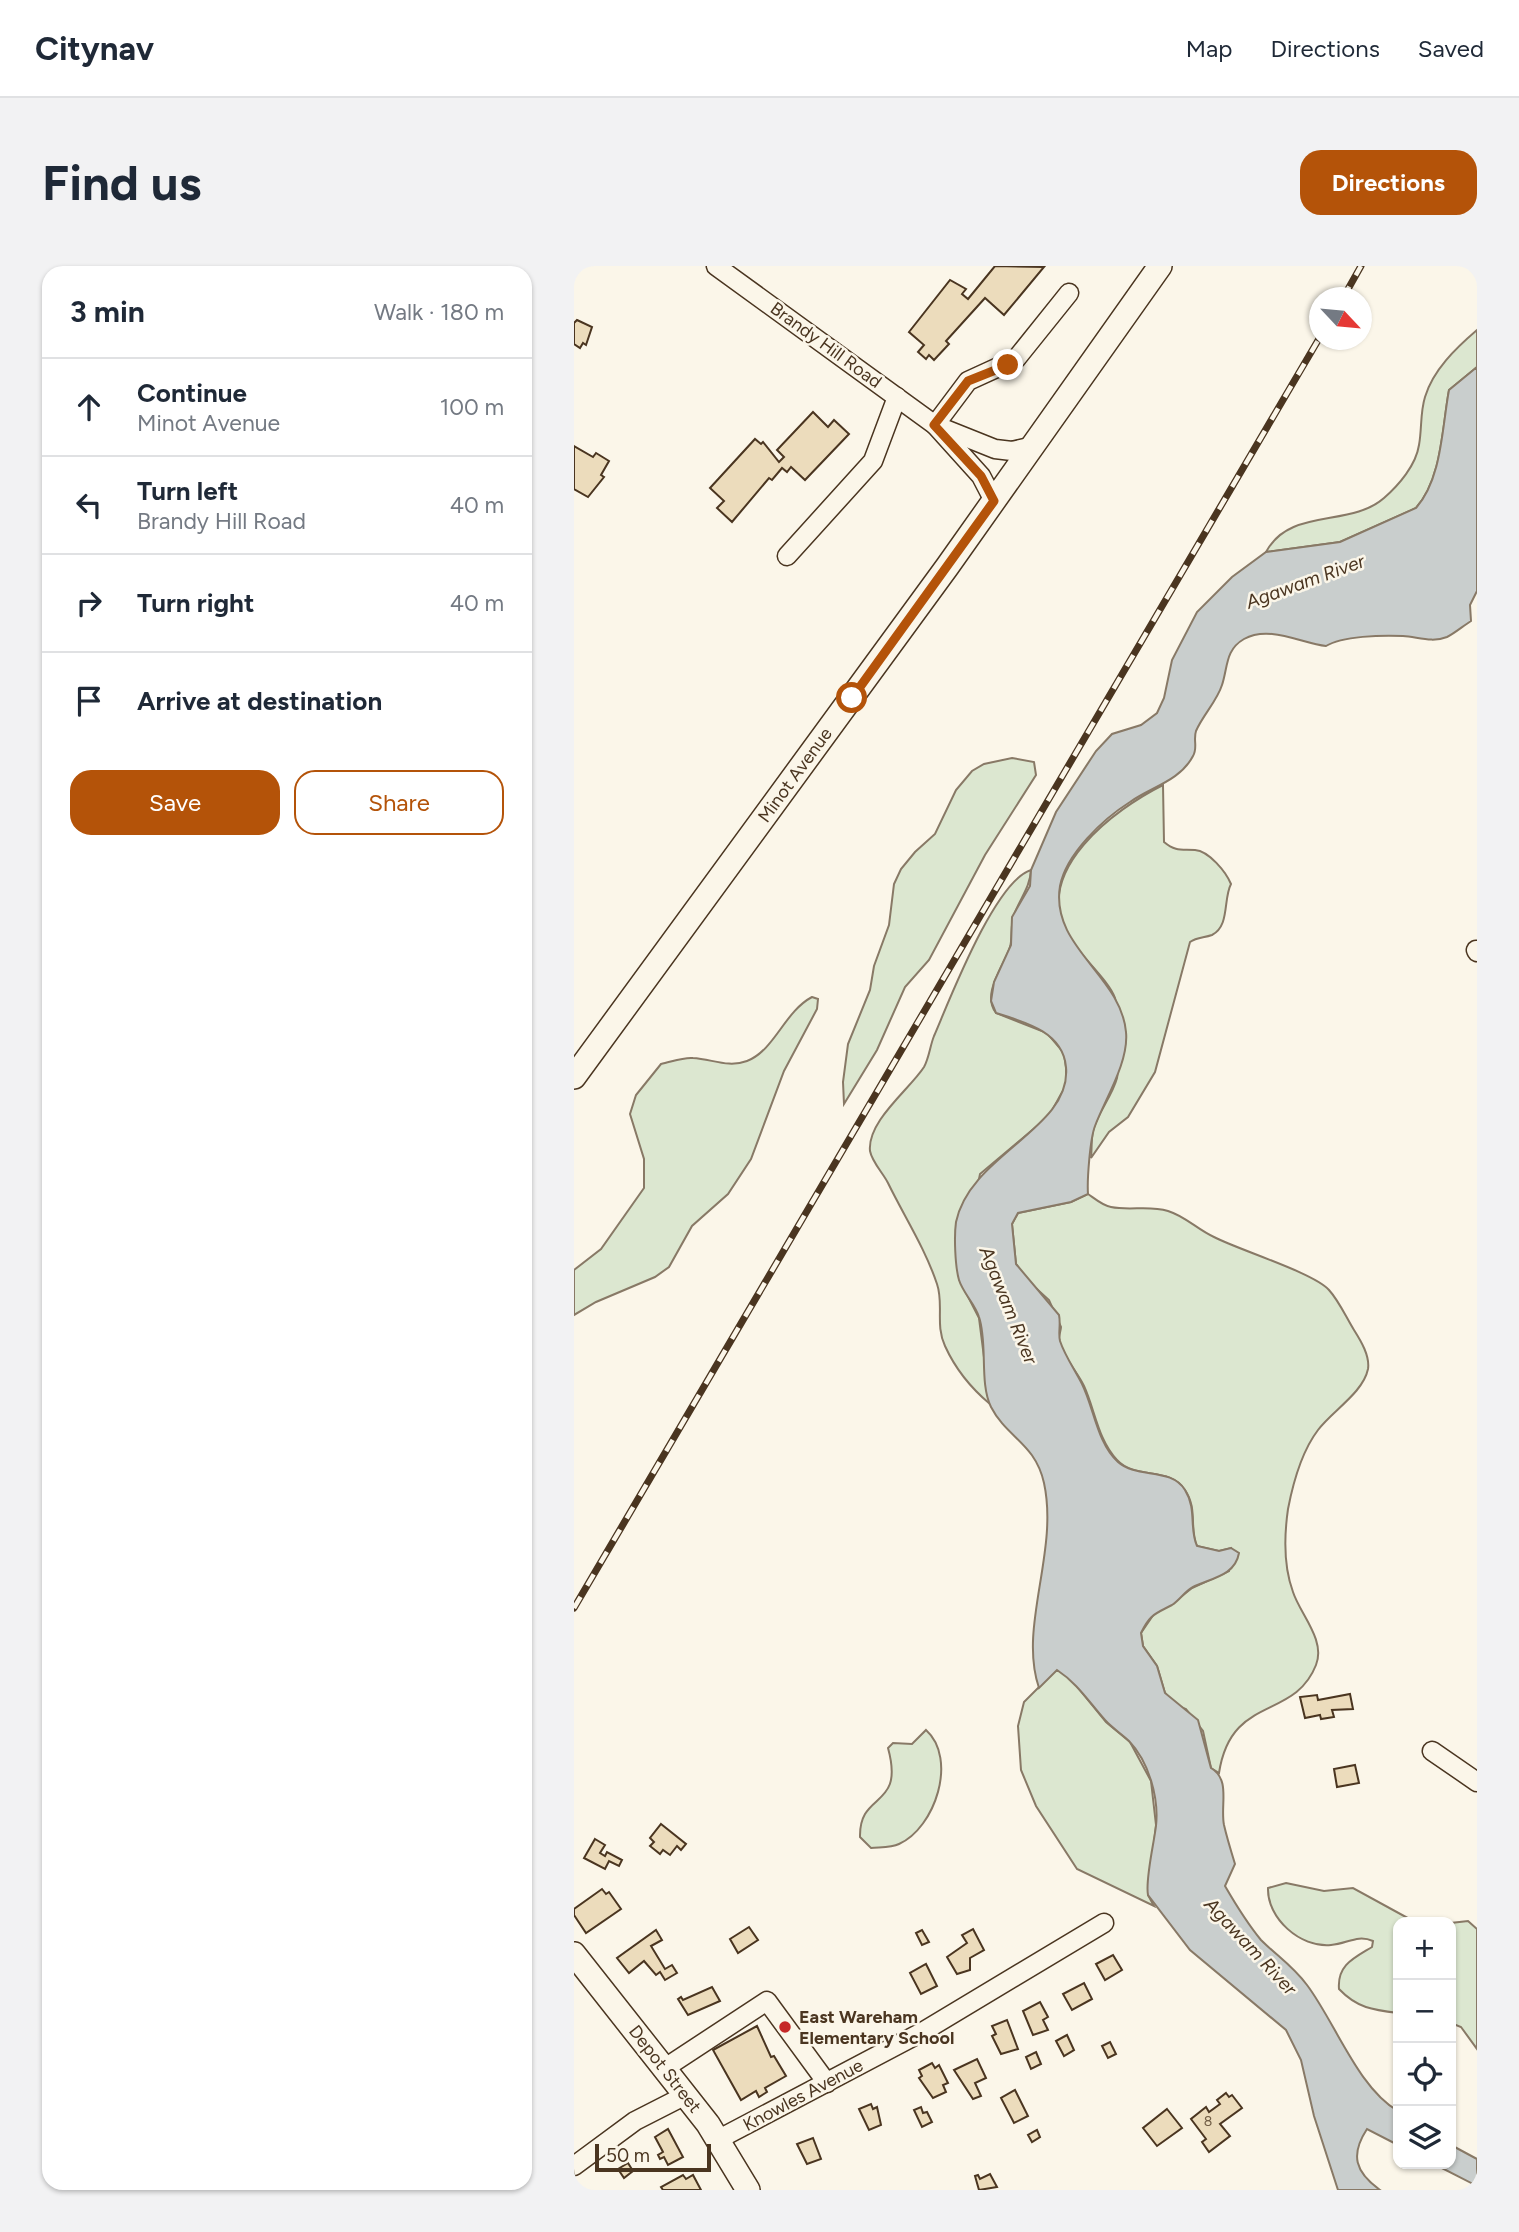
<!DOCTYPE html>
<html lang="en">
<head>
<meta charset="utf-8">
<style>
  body { margin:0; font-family:Figtree,sans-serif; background:#f2f2f3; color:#1f2937 }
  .controls { position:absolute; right:21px; bottom:21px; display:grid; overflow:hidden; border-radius:14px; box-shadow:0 2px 5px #0004 }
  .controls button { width:63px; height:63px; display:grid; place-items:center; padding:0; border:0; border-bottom:2px solid #e0e1e3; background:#fff; color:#1f2937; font:35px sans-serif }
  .compass { position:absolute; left:735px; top:21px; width:63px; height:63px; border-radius:50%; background:#fff; box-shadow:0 2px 5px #0004; rotate:116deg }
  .scale { position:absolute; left:21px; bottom:18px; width:116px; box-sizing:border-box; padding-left:7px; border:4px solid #4a3520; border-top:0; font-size:19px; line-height:24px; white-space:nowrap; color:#4a3520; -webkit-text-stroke:5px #fbf6e9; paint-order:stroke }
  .stop { position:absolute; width:21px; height:21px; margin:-16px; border:5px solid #b45309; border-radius:50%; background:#fff }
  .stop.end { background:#b45309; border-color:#fff; box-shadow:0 2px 7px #0008 }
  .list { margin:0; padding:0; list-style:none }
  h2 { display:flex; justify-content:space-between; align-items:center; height:91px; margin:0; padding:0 28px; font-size:30px }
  h2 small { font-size:23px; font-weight:400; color:#747a83 }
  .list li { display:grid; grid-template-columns:46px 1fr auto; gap:21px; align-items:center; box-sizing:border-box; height:98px; padding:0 28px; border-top:2px solid #e0e1e3 }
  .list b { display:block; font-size:26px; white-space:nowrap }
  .list p { margin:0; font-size:23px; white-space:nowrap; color:#747a83 }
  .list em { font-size:23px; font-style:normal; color:#747a83 }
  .actions { display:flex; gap:14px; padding:21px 28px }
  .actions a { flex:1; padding:16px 0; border:2px solid #b45309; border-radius:21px; text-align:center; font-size:24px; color:#b45309 }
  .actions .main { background:#b45309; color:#fff }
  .icon { flex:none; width:38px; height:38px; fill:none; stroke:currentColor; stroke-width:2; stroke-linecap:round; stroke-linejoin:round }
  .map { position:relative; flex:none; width:903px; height:1924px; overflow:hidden; border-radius:21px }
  header { display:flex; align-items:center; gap:42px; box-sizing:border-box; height:98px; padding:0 35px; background:#fff; border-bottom:2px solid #e0e1e3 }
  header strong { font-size:33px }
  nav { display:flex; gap:38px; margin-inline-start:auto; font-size:24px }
  .intro { display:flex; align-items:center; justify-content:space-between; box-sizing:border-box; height:168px; padding:0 42px }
  h1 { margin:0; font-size:49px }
  .button { padding:18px 32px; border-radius:21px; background:#b45309; color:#fff; font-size:24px; font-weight:700 }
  main { display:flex; gap:42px; padding:0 42px }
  aside { flex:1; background:#fff; border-radius:21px; box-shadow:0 2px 5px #0004 }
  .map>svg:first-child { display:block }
  .green { fill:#dce7d0; stroke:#887966; stroke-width:2 }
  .water { fill:#c9cecd; stroke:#887966; stroke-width:2 }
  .building { fill:#ecdcbc; stroke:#4a3520; stroke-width:2 }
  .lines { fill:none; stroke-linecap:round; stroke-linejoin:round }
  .minor-casing { stroke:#4a3520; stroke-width:21 }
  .major-casing { stroke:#4a3520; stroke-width:26 }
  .minor { stroke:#fbf6e9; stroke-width:18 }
  .major { stroke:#fbf6e9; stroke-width:23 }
  .rail-casing { stroke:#4a3520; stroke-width:7 }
  .rail { stroke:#fbf6e9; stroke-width:4.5; stroke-dasharray:13; stroke-linecap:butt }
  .route { stroke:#b45309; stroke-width:9 }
  .poi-dot { fill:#c62828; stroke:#fbf6e9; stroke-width:2.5 }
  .labels { text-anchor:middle; stroke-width:5; stroke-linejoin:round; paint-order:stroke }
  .number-label { font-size:14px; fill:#725f47 }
  .street-label { font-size:18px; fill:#4a3520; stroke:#fbf6e9 }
  .poi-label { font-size:18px; font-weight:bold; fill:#4a3520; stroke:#fbf6e9; text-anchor:start }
  .water-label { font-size:19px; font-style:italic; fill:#4a3520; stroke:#fbf6e9 }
</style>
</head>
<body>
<header>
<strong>Citynav</strong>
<nav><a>Map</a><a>Directions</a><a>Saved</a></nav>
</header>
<div class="intro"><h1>Find us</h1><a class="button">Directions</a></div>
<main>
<aside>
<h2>3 min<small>Walk · 180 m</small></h2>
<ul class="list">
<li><svg class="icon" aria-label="ahead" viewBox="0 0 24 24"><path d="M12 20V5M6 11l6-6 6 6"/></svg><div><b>Continue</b><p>Minot Avenue</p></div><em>100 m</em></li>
<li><svg class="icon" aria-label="left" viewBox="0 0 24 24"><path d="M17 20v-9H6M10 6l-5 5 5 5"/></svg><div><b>Turn left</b><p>Brandy Hill Road</p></div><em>40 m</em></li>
<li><svg class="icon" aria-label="right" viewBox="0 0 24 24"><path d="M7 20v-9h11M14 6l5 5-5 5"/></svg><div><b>Turn right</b></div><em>40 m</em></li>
<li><svg class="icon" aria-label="arrive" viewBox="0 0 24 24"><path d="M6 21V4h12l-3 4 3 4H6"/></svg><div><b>Arrive at destination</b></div></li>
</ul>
<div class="actions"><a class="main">Save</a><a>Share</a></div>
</aside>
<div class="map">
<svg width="903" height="1924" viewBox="0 0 903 1924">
  <rect width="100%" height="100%" fill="#fbf6e9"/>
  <g class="green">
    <path d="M 903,64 L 903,101 L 875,124 C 868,162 868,213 842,242 L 766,276 L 692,286 C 716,241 776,262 810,232 C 825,219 842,199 845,179 C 848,163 846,147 851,131 C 859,104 882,82 903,64 Z"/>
    <path d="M 438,492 L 460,496 L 462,509 L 411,589 L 355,694 L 331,721 L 303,784 L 270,838 L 269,816 L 274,778 L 296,724 L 300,700 L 315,659 L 320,618 L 327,603 L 341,586 L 361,568 L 382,524 L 398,505 L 410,498 Z"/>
    <path d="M 589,519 L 590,576 C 602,586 608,583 621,584 C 635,585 652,606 657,618 C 649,633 656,660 638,669 C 630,672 623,671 616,676 L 581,806 L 554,851 L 535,866 L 517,892 C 518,883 517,874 519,865 C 523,847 538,831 543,812 C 545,804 543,739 541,732 C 535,714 503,687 493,668 C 458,604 541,543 589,519 Z"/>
    <path d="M 457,604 C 456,622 446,632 440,649 C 436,659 439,671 436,681 C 430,700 407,728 422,747 L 473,767 L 490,787 L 492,802 L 492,819 L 475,850 L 406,908 L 385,1013 L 405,1052 L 416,1138 C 398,1123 381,1102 371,1080 C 361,1059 370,1038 363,1018 C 351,982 330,950 314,917 C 309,907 298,896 296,885 C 293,855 336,823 350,801 C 355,792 356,780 360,770 C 376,733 421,615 457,604 Z"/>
    <path d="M 238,731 L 244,733 L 243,743 L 210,805 L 177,893 L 154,928 L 118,960 L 95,1001 L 81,1011 L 22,1036 L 0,1049 L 0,1004 L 27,983 L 70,922 L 70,893 L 56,848 L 62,829 L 87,798 C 97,796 109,791 119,792 C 138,793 154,802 173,795 C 201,784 210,746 238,731 Z"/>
    <path d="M 514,928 C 520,932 529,940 537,941 C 556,945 575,939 594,945 C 611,950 624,964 640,971 C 665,984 740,1007 755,1024 C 765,1035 772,1051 780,1064 C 787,1075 796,1090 794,1103 C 789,1127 758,1145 744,1164 C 728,1185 719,1217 714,1243 C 710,1271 709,1299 719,1326 C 726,1348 752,1374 742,1399 C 720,1455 657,1428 645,1507 L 637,1502 L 629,1465 L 612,1443 L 601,1439 L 591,1427 L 583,1400 L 569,1380 L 567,1367 L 582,1345 L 598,1338 L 618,1322 L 655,1305 L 657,1282 L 645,1285 L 623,1280 C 615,1262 624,1243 611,1224 C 596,1200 561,1214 543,1194 C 524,1174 521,1144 510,1120 C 503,1105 487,1089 485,1072 C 485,1069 487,1064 487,1061 L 475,1034 L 453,1014 L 442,998 L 438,958 L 444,947 L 497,936 Z"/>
    <path d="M 483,1403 L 497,1413 L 532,1456 L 556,1476 L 577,1515 L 582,1559 L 574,1629 L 580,1640 L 503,1603 L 462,1540 L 447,1504 L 444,1460 L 450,1436 Z"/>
    <path d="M 352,1464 C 384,1493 361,1562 325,1578 C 317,1582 305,1581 297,1582 L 286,1571 C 285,1524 331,1544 314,1482 L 319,1477 L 338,1478 Z"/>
    <path d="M 712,1617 L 750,1625 L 779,1622 L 841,1656 L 824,1656 L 824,1747 C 799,1744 783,1742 765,1723 C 763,1699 780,1692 798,1681 L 799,1675 C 783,1668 773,1678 757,1679 C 726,1682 693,1652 694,1622 Z"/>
    <path d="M 894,1655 L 903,1663 L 903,1783 L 887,1761 L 877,1757 L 877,1657 Z"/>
  </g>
  <g class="water">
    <path d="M 903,101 L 903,325 L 896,339 L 897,355 C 889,360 881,367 873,371 C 858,377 844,371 829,370 C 808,369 768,370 752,380 C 727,377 695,359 670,373 C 651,384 654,401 648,419 C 643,435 629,449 622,465 C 619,474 624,482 619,490 C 606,515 577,521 556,536 C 529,553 492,588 486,620 C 476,681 547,709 552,766 C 555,796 531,833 521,860 C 516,873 513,914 514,928 L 497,936 L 444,947 L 438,958 L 442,998 L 485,1049 C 487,1058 484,1067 486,1075 C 491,1090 501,1104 508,1118 C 520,1142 523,1177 544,1196 C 563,1213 597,1201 611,1224 C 623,1243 615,1263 623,1280 L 645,1285 L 657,1282 L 665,1287 C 661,1310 637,1312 619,1321 C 611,1325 606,1334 598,1339 C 581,1348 576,1348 567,1367 L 569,1380 L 583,1400 L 591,1427 L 624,1454 L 637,1502 C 657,1514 646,1539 650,1559 C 653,1572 657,1585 661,1598 L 651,1620 C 662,1639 673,1657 687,1674 C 703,1690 718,1699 733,1719 C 761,1756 784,1822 824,1845 L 824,1879 L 793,1863 C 776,1889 781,1906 806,1924 L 764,1924 L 740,1850 L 727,1794 L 712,1764 L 616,1684 L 574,1629 C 571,1614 580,1577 582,1560 C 585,1532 575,1496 555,1475 C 548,1468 538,1462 531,1454 C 515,1436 503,1417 483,1404 L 465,1422 C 444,1361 485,1286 470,1217 C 461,1177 433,1172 417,1141 C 405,1117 414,1077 405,1051 C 401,1038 389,1027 385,1014 C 381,1000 380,970 382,956 C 396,888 498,863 492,801 C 489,766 451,756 422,747 L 417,735 L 420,716 L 437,679 L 438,651 L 456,620 L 457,604 L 482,546 L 522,485 L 538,468 L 567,459 L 583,447 L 590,432 L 598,394 L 623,346 L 658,311 L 692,286 L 766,276 L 842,242 C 868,213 868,161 875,124 Z"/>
    <path d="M 877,1879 L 903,1893 L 903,1920 L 860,1898 L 877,1898 Z"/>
  </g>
  <g class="building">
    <path d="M 421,0 L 470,1 L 430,49 L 411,32 L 372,75 L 375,78 L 360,94 L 355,89 L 352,93 L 344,86 L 350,79 L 335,66 L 376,14 L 392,23 L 388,28 L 394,33 Z"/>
    <path d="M 3,54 L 18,61 L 12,79 L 9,77 L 6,82 L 0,78 L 0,57 Z"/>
    <path d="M 239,146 L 254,161 L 260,154 L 275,168 L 231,214 L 217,201 L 213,206 L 208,202 L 198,214 L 195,212 L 158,256 L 143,242 L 150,235 L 136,222 L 181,173 L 187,178 L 189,176 L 205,196 L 210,191 L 203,184 Z"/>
    <path d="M 0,180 L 19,191 L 22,187 L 35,195 L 27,209 L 30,211 L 14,231 L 0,223 Z"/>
    <path d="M 776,1428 L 779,1443 L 758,1444 L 760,1451 L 747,1453 L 746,1449 L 731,1452 L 726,1431 L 743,1429 L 744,1434 Z"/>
    <path d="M 781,1499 L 785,1517 L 763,1521 L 760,1503 Z"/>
    <path d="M 87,1558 L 112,1578 L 107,1584 L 103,1580 L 96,1589 L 89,1584 L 86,1588 L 76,1580 L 80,1576 L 76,1572 Z"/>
    <path d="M 21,1573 L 31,1579 L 26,1587 L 31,1590 L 33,1586 L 48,1594 L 45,1600 L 35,1595 L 31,1603 L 10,1592 Z"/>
    <path d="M 28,1623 L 32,1628 L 35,1626 L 47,1643 L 12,1667 L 0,1649 L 0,1643 Z"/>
    <path d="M 175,1661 L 184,1674 L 164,1687 L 156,1673 Z"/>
    <path d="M 399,1663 L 410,1684 L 396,1692 L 396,1704 L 383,1708 L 373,1691 L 393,1677 L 388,1669 Z"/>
    <path d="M 82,1664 L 88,1674 L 77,1680 L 91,1703 L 98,1699 L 103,1707 L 91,1714 L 86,1706 L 82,1709 L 70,1695 L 55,1707 L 43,1692 Z"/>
    <path d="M 348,1664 L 355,1676 L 348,1679 L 342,1667 Z"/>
    <path d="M 539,1689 L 548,1704 L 531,1714 L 522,1698 Z"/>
    <path d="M 352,1698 L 363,1720 L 347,1728 L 336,1707 Z"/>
    <path d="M 510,1717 L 518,1733 L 498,1744 L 489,1728 Z"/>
    <path d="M 138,1721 L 146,1735 L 114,1749 L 104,1733 L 107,1731 L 109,1734 Z"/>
    <path d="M 466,1736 L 474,1751 L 469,1754 L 474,1764 L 459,1769 L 449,1745 Z"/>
    <path d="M 433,1754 L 444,1783 L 427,1788 L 418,1770 L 422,1768 L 418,1760 Z"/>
    <path d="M 183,1760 L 197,1791 L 200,1790 L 212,1810 L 191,1822 L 193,1826 L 185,1831 L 182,1825 L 167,1834 L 139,1784 Z"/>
    <path d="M 493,1769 L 500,1784 L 490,1790 L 482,1775 Z"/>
    <path d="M 536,1776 L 542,1788 L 534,1792 L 528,1780 Z"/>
    <path d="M 462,1786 L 467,1798 L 457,1803 L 452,1791 Z"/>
    <path d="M 403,1793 L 412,1812 L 401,1817 L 407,1830 L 399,1833 L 380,1804 Z"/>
    <path d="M 358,1797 L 361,1802 L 365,1799 L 374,1817 L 369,1819 L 372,1826 L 359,1832 L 345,1812 L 348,1810 L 345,1804 Z"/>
    <path d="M 441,1824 L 454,1850 L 440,1857 L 427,1832 Z"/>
    <path d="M 652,1827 L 655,1831 L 658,1829 L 668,1842 L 646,1858 L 656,1870 L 635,1886 L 628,1876 L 632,1873 L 617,1853 L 632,1841 L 635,1846 L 646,1838 L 643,1834 Z"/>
    <path d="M 297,1838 L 299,1843 L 303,1841 L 307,1859 L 295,1864 L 285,1843 Z"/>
    <path d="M 347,1841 L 349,1847 L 353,1846 L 358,1856 L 348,1861 L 340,1844 Z"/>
    <path d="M 593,1843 L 608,1862 L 583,1880 L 569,1862 Z"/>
    <path d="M 94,1863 L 109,1891 L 94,1899 L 90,1891 L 86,1893 L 84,1889 L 89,1886 L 81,1871 Z"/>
    <path d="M 463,1864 L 466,1871 L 458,1876 L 454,1869 Z"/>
    <path d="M 239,1872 L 247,1893 L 233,1898 L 223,1878 Z"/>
    <path d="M 54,1897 L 59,1905 L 50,1912 L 44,1903 Z"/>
    <path d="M 416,1908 L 423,1921 L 405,1924 L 401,1910 L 404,1909 L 406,1913 Z"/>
    <path d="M 109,1909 L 112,1913 L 119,1909 L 127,1924 L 89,1924 L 87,1921 Z"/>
  </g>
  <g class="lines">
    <g class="minor-casing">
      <g id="minor">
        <path d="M 142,0 L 361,159 L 421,183 L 438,185 L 460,180"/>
        <path d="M 420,235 L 407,210 L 361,159 L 394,115 L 442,93 L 495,27"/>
        <path d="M 213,290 L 299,195 L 323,131"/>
        <path d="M 902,684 L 903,686"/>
        <path d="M 858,1485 L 903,1516"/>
        <path d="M 91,1802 L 193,1735 L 253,1817"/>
        <path d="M 145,1873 L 350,1765 L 530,1657"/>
        <path d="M 0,1900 L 61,1855 L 112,1829"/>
      </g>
    </g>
    <g class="major-casing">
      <g id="major">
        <path d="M 0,811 L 373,301 L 586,0"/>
        <path d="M 0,1688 L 134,1858 L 174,1924"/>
      </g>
    </g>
    <use href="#minor" class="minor"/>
    <use href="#major" class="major"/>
    <g class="rail-casing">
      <g id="rail">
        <path d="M 769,32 L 787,0"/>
        <path d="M 0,1342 L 746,71"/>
      </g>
    </g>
    <use href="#rail" class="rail"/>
  </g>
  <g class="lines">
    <path class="route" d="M 278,432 L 420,235 L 407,210 L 360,159 L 394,115 L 434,99"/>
  </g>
  <circle class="poi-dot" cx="211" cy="1761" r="7"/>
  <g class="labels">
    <g class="number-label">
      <text x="634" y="1860">8</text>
    </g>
    <g class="street-label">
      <text transform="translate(252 79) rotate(36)" y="6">Brandy Hill Road</text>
      <text transform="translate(221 509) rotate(-54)" y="6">Minot Avenue</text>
      <text transform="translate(91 1803) rotate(52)" y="6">Depot Street</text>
      <text transform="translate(229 1829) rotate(-28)" y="6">Knowles Avenue</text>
    </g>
    <g class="poi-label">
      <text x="225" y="1757">East Wareham<tspan x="225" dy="21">Elementary School</tspan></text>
    </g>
    <g class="water-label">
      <text transform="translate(731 315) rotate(-20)" y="7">Agawam River</text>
      <text transform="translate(435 1039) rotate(68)" y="7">Agawam River</text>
      <text transform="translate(677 1680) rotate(47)" y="7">Agawam River</text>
    </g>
  </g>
</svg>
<div class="controls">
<button>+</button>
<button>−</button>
<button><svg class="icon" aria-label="locate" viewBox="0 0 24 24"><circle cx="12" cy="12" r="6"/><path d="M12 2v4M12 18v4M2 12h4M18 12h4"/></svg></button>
<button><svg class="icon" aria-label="layers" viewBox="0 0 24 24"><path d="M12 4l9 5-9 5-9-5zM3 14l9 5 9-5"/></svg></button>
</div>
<svg class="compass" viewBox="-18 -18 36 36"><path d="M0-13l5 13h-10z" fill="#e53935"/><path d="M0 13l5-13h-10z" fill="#747a83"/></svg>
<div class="scale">50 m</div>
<div class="stop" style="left:278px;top:432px"></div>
<div class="stop end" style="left:434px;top:99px"></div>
</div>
</main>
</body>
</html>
